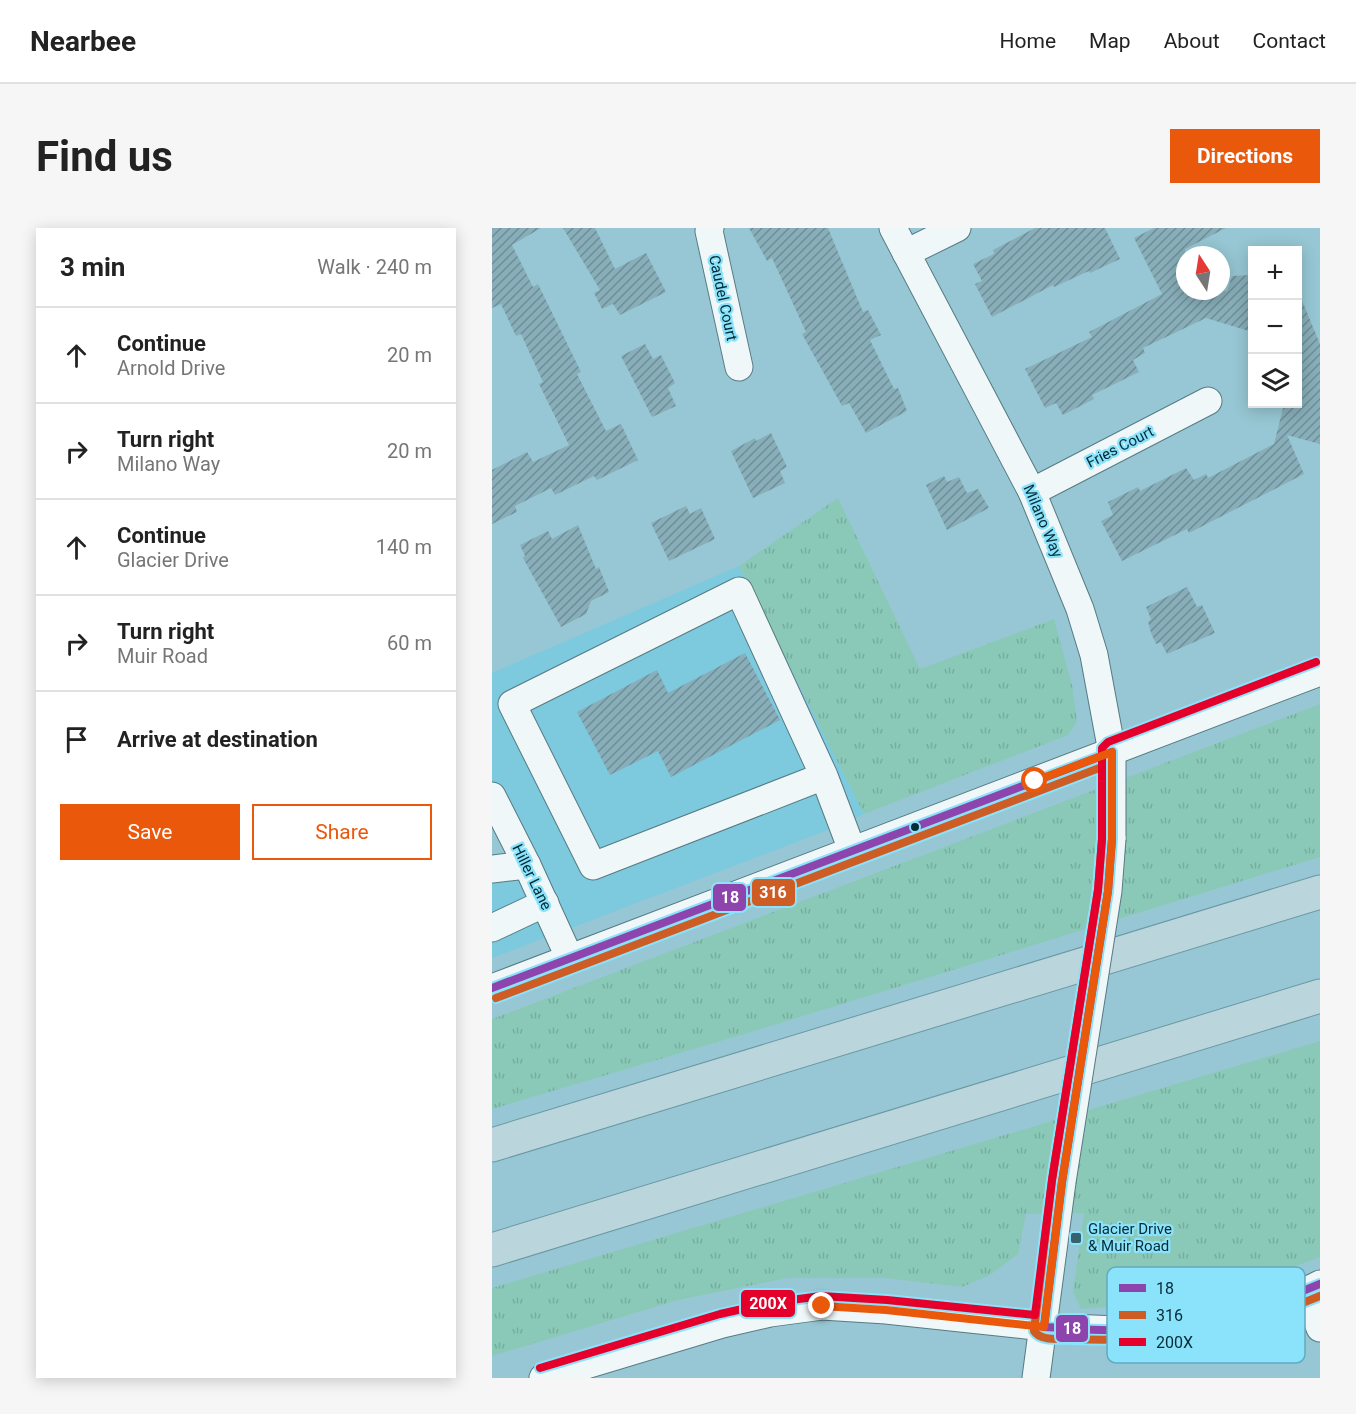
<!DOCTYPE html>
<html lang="en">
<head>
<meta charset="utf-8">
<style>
  body { margin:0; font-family:Roboto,sans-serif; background:#f6f6f6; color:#222 }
  .controls { position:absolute; right:18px; top:18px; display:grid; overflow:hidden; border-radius:0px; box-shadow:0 3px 15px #0003 }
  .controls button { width:54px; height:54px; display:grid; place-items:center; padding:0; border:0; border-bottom:2px solid #e0e0e0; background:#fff; color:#222; font:30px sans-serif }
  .compass { position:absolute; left:684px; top:18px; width:54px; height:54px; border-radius:50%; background:#fff; box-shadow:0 3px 15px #0003; rotate:348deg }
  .stop { position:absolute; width:18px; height:18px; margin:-14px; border:4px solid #ea580c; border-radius:50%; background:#fff }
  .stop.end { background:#ea580c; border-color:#fff; box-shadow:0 2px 6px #0008 }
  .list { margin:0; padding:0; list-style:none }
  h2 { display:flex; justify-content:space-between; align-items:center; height:78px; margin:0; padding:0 24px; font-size:26px }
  h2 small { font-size:20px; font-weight:400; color:#767676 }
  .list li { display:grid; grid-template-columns:39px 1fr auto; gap:18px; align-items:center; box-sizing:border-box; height:96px; padding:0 24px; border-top:2px solid #e0e0e0 }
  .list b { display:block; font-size:22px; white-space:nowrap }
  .list p { margin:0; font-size:20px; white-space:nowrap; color:#767676 }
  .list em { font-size:20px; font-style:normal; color:#767676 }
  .actions { display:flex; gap:12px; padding:18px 24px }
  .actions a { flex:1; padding:14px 0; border:2px solid #ea580c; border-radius:0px; text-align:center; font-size:21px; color:#ea580c }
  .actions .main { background:#ea580c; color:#fff }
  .icon { flex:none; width:33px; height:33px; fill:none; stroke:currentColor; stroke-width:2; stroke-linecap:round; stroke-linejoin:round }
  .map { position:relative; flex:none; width:828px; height:1150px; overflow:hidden; border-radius:0px }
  header { display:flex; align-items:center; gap:36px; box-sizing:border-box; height:84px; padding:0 30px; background:#fff; border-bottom:2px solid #e0e0e0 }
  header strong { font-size:28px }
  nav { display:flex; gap:33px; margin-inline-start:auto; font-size:21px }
  .intro { display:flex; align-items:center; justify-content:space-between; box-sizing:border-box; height:144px; padding:0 36px }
  h1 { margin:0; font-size:42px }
  .button { padding:15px 27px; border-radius:0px; background:#ea580c; color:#fff; font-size:21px; font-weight:700 }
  main { display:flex; gap:36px; padding:0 36px }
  aside { flex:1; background:#fff; border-radius:0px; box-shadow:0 3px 15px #0003 }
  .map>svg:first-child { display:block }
  .built { fill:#7dc9de }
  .grass { fill:url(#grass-tufts) }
  .building { fill:url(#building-hatch) }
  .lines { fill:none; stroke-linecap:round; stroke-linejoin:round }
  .minor-casing { stroke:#567b83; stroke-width:29 }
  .highway-casing { stroke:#6a98a3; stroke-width:35 }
  .minor { stroke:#eff7f9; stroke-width:27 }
  .highway { stroke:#bad5dc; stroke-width:33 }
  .minor-bridge-casing { stroke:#567b83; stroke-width:29; stroke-linecap:butt }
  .minor-bridge { stroke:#eff7f9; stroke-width:27 }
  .bus-1-casing { stroke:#8ae2fb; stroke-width:12 }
  .bus-2-casing { stroke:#8ae2fb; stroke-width:12 }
  .bus-3-casing { stroke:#8ae2fb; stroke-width:12 }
  .bus-1 { stroke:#8e44ad; stroke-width:8 }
  .bus-2 { stroke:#ce5c25; stroke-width:8 }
  .bus-3 { stroke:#e4002b; stroke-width:8 }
  .route { stroke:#ea580c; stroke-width:8 }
  .bus-dot { fill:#042c35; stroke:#8ae2fb; stroke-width:2 }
  .poi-dot { fill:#37626d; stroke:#8ae2fb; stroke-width:2 }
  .labels { text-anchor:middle; stroke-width:4.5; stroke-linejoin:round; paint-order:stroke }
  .street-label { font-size:15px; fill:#042c35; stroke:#8ae2fb }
  .poi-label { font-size:15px; fill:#042c35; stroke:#8ae2fb; text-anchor:start }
  .key { fill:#8ae2fb; stroke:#62abc0; stroke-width:1.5 }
  .key-label { font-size:16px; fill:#042c35 }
  .line-badge { stroke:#8ae2fb; stroke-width:2 }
  .badge-label { font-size:16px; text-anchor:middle; font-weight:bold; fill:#fff }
</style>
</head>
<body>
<header>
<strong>Nearbee</strong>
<nav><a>Home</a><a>Map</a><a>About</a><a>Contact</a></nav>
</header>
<div class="intro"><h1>Find us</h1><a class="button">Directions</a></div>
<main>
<aside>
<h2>3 min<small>Walk · 240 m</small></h2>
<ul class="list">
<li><svg class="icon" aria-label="ahead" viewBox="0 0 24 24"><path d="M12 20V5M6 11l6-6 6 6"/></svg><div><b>Continue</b><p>Arnold Drive</p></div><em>20 m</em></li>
<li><svg class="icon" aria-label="right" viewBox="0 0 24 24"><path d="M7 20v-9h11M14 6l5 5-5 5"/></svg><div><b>Turn right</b><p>Milano Way</p></div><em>20 m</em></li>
<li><svg class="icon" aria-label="ahead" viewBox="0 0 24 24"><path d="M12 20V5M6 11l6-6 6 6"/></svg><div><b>Continue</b><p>Glacier Drive</p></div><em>140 m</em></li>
<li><svg class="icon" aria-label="right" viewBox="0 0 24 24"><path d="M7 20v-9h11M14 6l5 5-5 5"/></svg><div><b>Turn right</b><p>Muir Road</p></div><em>60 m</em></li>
<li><svg class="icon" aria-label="arrive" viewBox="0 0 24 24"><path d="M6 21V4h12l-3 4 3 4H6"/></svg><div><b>Arrive at destination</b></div></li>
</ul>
<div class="actions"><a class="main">Save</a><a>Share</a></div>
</aside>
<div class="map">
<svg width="828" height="1150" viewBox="0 0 828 1150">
  <defs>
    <pattern id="grass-tufts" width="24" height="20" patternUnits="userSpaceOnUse" patternTransform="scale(1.5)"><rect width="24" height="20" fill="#8ac9b7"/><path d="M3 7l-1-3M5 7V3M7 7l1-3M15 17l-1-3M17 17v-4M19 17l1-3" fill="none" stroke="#75ad9e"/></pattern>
    <pattern id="building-hatch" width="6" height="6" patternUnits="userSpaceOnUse" patternTransform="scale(1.5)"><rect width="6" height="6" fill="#88aeb9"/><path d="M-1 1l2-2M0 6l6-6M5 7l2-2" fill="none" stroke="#6d8e97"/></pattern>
  </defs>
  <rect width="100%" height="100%" fill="#97c7d4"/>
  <path class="built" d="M 247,338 L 372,586 L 331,604 L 0,730 L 0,641 L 35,637 L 0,568 L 0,445 Z"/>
  <g class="grass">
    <path d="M 346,270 L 428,441 L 562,391 L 580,457 L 585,494 L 576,507 L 372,586 L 247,338 Z"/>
    <path d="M 828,476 L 828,629 L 259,804 L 0,881 L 0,791 Z"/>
    <path d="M 828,813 L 828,1029 L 746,1060 L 683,1074 L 589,1081 L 581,1064 L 592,985 L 534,986 L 526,1026 L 498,1047 L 470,1059 L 393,1050 L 296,1050 L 186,1072 L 0,1128 L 0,1060 Z"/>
  </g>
  <g class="building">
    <path d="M 0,0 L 49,0 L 20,17 L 41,59 L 46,56 L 89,144 L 85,146 L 114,203 L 129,196 L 146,232 L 105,252 L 102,248 L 63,267 L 59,260 L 23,278 L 25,284 L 0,296 L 0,242 L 35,224 L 41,234 L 77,217 L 47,156 L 51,154 L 29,106 L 24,108 L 9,76 L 0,80 Z"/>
    <path d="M 71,0 L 103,0 L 123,41 L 154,25 L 174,64 L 128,87 L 121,76 L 110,81 L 102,65 L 108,62 Z"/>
    <path d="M 257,0 L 336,0 L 371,84 L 376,82 L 389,107 L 378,112 L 402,161 L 406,160 L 415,183 L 374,205 L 357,175 L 350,178 L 310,106 L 314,104 L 280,30 L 275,33 Z"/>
    <path d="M 543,0 L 613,0 L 628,31 L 598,45 L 597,43 L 562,59 L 561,57 L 500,89 L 483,56 L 490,53 L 481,36 L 502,26 L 501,22 Z"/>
    <path d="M 662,0 L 734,0 L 693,21 L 693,63 L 735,63 L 740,48 L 760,47 L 760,104 L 714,90 L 651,120 L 653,125 L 641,132 L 647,144 L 600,167 L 602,171 L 571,187 L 564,175 L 553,180 L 533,141 L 600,109 L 597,104 L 670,66 L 642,10 Z"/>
    <path d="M 806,63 L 828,116 L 828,216 L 795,207 L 812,246 L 697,305 L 695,301 L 630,333 L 609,293 L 621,287 L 616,274 L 646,259 L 648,263 L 694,240 L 702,252 L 714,246 L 716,250 L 782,216 L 792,176 L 806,176 Z"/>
    <path d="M 153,116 L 161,131 L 169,127 L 183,155 L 176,160 L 184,178 L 160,189 L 129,128 Z"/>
    <path d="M 279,205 L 295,239 L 288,243 L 293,255 L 261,270 L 239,223 L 263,210 L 264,213 Z"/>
    <path d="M 452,248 L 455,254 L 467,249 L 475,265 L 486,261 L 497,280 L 455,302 L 434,257 Z"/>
    <path d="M 194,278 L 198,286 L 209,280 L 223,311 L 177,333 L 159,295 Z"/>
    <path d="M 86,297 L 104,341 L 107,339 L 117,364 L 99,373 L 94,386 L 69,399 L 31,330 L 33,328 L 28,317 L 56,303 L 60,311 Z"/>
    <path d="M 695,359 L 705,379 L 710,377 L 723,405 L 675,426 L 669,414 L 664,416 L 659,405 L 656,394 L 659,391 L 654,379 Z"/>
    <path d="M 253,425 L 288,492 L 179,549 L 166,523 L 118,547 L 85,484 L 165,442 L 176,465 Z"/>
  </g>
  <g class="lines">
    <g class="minor-casing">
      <g id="minor">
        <path d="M 218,0 L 217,3 L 247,139"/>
        <path d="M 401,0 L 540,264 L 588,381 L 602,427 L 620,524 L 620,611"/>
        <path d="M 414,25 L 465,0"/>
        <path d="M 540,264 L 716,173"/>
        <path d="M 332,548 L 101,638 L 20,476 L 247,363 L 332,548 L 360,622"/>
        <path d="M 0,568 L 35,637 L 78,731"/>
        <path d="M 0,641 L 35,637"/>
        <path d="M 0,700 L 53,675"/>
        <path d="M 0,760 L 828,444"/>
        <path d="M 814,1063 L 828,1100"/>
        <path d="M 51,1150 L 230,1096 L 278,1085 L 330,1078 L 394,1082 L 552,1099 L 626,1102 L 698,1095 L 759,1081 L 814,1063 L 828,1056"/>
        <path d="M 544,1150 L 570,954"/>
      </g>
    </g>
    <g class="highway-casing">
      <g id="highway">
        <path d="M 0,917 L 828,664"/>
        <path d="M 0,1022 L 828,768"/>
      </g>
    </g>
    <use href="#minor" class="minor"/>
    <use href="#highway" class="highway"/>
    <g class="minor-bridge-casing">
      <path id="minor-bridge" d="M 570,954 L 616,663 L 620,611"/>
    </g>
    <use href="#minor-bridge" class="minor-bridge"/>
    <g class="bus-1-casing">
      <path id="bus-1" d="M 0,760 L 620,524 L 620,611 L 616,663 L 570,954 L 552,1099 C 577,1100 601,1103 626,1102 C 695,1100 765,1084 828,1056"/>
    </g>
    <g class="bus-2-casing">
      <path id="bus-2" d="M 4,770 L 610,539 L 610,611 L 606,662 L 560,952 L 542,1103 C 549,1114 569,1110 581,1111 C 665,1115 751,1102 828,1068"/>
    </g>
    <g class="bus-3-casing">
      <path id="bus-3" d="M 48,1140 L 228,1086 L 277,1075 L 329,1068 L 395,1072 L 543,1087 L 560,952 L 606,662 L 610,611 L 610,520 L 616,514 L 824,434"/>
    </g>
    <use href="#bus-1" class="bus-1"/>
    <use href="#bus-2" class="bus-2"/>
    <use href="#bus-3" class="bus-3"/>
  </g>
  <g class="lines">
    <path class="route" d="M 330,1078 L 394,1082 L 552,1099 L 570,954 L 616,663 L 620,611 L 620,524 L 543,553"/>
  </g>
  <circle class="bus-dot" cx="423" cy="599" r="5"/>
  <rect class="poi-dot" x="578" y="1004" width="12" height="12" rx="3"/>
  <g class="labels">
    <g class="street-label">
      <text transform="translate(231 70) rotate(78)" y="5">Caudel Court</text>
      <text transform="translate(628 219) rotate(-27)" y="5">Fries Court</text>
      <text transform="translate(551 293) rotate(67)" y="5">Milano Way</text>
      <text transform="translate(40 649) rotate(64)" y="5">Hiller Lane</text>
    </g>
    <g class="poi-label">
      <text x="596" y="1006">Glacier Drive<tspan x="596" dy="17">&amp; Muir Road</tspan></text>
    </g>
  </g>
  <rect x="615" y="1039" width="198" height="96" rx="9" class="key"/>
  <rect x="627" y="1056" width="27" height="8" fill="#8e44ad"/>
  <rect x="627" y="1083" width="27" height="8" fill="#ce5c25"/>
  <rect x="627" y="1110" width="27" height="8" fill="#e4002b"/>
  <g class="key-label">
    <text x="664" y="1066">18</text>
    <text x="664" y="1093">316</text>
    <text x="664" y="1120">200X</text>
  </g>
  <g class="line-badge">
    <rect x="259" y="650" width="45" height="29" rx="6" fill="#ce5c25"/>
    <rect x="220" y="655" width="35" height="29" rx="6" fill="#8e44ad"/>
    <rect x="248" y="1061" width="56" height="29" rx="6" fill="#e4002b"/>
    <rect x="563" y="1086" width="34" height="29" rx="6" fill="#8e44ad"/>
  </g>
  <g class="badge-label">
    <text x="281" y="670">316</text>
    <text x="238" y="675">18</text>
    <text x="276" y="1081">200X</text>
    <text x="580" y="1106">18</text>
  </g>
</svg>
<div class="controls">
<button>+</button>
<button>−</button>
<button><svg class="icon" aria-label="layers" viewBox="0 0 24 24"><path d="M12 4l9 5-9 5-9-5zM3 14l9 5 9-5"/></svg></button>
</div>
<svg class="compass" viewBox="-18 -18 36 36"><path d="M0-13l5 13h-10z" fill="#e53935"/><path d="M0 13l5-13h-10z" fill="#767676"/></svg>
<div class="stop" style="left:543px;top:553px"></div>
<div class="stop end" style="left:330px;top:1078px"></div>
</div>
</main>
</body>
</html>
